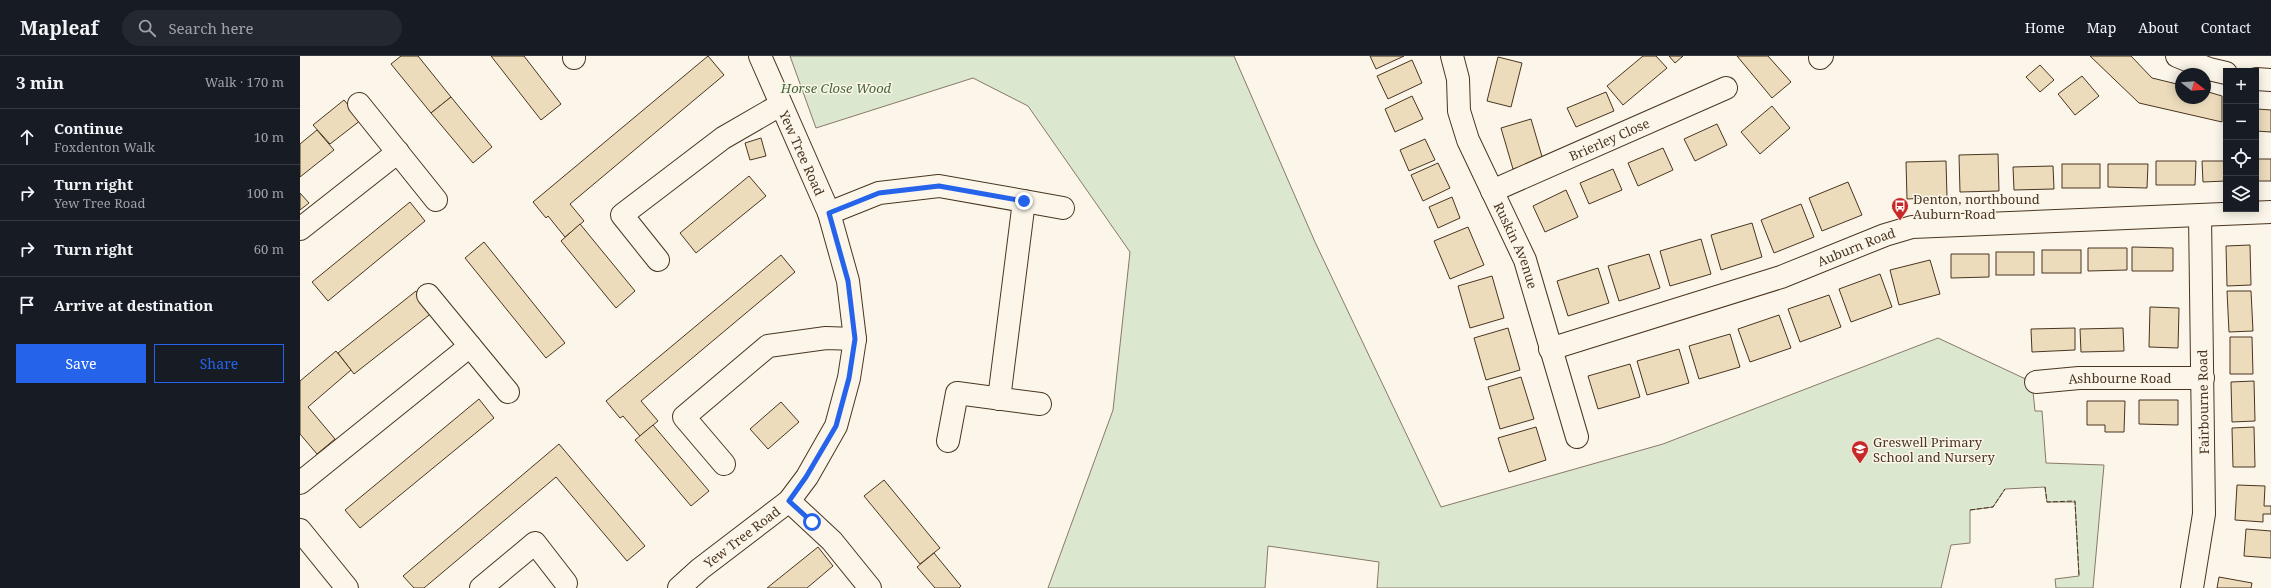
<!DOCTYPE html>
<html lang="en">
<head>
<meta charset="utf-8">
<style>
  body { margin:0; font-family:"Noto Serif",serif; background:#242831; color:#f1f3f6 }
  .controls { position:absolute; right:12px; top:12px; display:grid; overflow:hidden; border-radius:0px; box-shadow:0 2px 10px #0003 }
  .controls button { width:36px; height:36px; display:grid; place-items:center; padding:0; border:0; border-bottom:1px solid #363941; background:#171b24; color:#f1f3f6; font:20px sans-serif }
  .compass { position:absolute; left:1875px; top:12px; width:36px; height:36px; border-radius:50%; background:#171b24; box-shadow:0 2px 10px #0003; rotate:107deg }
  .stop { position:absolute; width:12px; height:12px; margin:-9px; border:3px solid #2563eb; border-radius:50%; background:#fff }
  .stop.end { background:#2563eb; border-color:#fff; box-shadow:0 1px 4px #0008 }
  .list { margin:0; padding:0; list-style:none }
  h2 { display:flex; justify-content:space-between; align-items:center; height:52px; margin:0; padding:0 16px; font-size:17px }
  h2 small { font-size:13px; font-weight:400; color:#9ea1a6 }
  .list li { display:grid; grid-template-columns:26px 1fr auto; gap:12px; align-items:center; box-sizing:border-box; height:56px; padding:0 16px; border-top:1px solid #363941 }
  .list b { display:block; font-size:15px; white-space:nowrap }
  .list p { margin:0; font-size:13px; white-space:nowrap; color:#9ea1a6 }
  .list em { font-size:13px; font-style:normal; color:#9ea1a6 }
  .actions { display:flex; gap:8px; padding:12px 16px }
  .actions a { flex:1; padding:9px 0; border:1px solid #2563eb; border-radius:0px; text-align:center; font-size:14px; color:#2563eb }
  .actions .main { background:#2563eb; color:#fff }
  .icon { flex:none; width:22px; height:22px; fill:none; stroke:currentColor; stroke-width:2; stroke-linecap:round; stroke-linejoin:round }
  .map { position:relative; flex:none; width:1971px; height:532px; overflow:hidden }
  header { display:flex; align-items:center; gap:24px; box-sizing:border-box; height:56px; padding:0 20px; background:#171b24; border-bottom:1px solid #363941 }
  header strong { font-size:19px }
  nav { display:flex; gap:22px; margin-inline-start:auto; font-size:14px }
  .search { width:280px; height:36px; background:#242831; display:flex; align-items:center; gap:10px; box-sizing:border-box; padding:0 14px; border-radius:22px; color:#9ea1a6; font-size:15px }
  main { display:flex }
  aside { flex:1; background:#171b24 }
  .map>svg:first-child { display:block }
  .green { fill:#dce7d0; stroke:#887966 }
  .building { fill:#ecdcbc; stroke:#4a3520 }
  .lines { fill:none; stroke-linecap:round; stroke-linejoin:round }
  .minor-casing { stroke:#4a3520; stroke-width:24 }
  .minor { stroke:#fbf6e9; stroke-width:22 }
  .fence { stroke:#4a3520; stroke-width:1; stroke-dasharray:5 2; stroke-linecap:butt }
  .route { stroke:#2563eb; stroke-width:5 }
  .labels { text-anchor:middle; stroke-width:3; stroke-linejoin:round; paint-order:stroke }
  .park-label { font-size:13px; font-style:italic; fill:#436837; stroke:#fbf6e9 }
  .street-label { font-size:13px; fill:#4a3520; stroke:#fbf6e9 }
  .poi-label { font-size:13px; fill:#4a3520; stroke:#fbf6e9; text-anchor:start }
</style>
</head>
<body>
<header>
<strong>Mapleaf</strong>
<div class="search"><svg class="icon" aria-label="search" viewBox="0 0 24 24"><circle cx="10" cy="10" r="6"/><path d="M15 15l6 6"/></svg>Search here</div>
<nav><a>Home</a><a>Map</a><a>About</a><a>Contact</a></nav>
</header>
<main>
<aside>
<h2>3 min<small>Walk · 170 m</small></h2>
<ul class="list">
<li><svg class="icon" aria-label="ahead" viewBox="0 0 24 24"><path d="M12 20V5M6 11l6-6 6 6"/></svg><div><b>Continue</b><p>Foxdenton Walk</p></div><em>10 m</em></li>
<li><svg class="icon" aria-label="right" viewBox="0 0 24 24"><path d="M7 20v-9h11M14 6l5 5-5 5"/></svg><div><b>Turn right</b><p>Yew Tree Road</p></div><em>100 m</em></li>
<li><svg class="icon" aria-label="right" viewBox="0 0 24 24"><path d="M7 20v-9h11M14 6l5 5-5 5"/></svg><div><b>Turn right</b></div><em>60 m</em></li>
<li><svg class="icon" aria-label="arrive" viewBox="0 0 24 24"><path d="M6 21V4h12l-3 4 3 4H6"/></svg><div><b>Arrive at destination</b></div></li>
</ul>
<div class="actions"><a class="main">Save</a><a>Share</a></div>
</aside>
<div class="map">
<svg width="1971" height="532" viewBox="0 0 1971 532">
  <rect width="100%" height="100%" fill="#fbf6e9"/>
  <path class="green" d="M 490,0 L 934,0 L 1015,186 L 1141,451 L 1363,388 L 1638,282 L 1732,326 L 1735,355 L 1742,355 L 1746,407 L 1804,409 L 1793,532 L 1756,532 L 1755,523 L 1779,520 L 1775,446 L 1747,446 L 1745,431 L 1705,433 L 1693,451 L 1670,454 L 1670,487 L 1651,489 L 1641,532 L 1077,532 L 1079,506 L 968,490 L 965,532 L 748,532 L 813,354 L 830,196 L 728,50 L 673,22 L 516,72 Z"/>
  <g class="building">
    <path d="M 101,0 L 118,0 L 151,41 L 131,57 L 91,8 Z"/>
    <path d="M 191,0 L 224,0 L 261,48 L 241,64 Z"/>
    <path d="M 408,0 L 424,19 L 270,148 L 284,165 L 265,181 L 248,160 L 246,162 L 233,146 Z"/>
    <path d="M 1070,0 L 1104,0 L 1076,13 Z"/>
    <path d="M 1343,0 L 1356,0 L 1367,12 L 1323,49 L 1307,30 Z"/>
    <path d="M 1369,0 L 1383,0 L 1375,7 Z"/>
    <path d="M 1437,0 L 1468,0 L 1491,26 L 1472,42 Z"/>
    <path d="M 1790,0 L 1831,0 L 1852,22 L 1881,29 L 1881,42 L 1905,42 L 1905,35 L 1922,40 L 1922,66 L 1839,47 Z"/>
    <path d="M 1198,1 L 1222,7 L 1211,51 L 1187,45 Z"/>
    <path d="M 1112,4 L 1122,27 L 1088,43 L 1077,20 Z"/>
    <path d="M 1740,9 L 1754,24 L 1740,36 L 1726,21 Z"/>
    <path d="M 1782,20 L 1799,40 L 1775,59 L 1758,38 Z"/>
    <path d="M 1306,36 L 1314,55 L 1276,71 L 1267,52 Z"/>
    <path d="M 1112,40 L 1123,63 L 1095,76 L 1085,53 Z"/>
    <path d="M 151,41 L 192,91 L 173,107 L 131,57 Z"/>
    <path d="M 44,44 L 61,64 L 30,88 L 13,69 Z"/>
    <path d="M 1472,50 L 1490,72 L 1460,98 L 1441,76 Z"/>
    <path d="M 1957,53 L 1971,54 L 1971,76 L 1956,75 Z"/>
    <path d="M 1231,63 L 1243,104 L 1213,113 L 1201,72 Z"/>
    <path d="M 1417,68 L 1427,89 L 1395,105 L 1384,83 Z"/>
    <path d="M 17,74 L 34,94 L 0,121 L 0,88 Z"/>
    <path d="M 461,82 L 466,100 L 450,104 L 445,87 Z"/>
    <path d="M 1125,83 L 1135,104 L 1109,115 L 1100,94 Z"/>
    <path d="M 1363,92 L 1373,114 L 1338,130 L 1328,107 Z"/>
    <path d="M 1698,98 L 1699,135 L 1660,136 L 1659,99 Z"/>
    <rect x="1956" y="103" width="15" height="22"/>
    <path d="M 1646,105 L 1647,141 L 1607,143 L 1606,106 Z"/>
    <path d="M 1856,105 L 1896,105 L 1895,129 L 1856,129 Z"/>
    <path d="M 1902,105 L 1926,105 L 1926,125 L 1903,126 Z"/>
    <path d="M 1138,107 L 1150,132 L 1123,145 L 1111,119 Z"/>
    <rect x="1762" y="108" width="38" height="24"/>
    <path d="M 1808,108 L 1848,108 L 1847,132 L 1808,131 Z"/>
    <path d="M 1753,110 L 1754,133 L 1714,134 L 1713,111 Z"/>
    <path d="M 1313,113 L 1322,134 L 1289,148 L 1280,127 Z"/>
    <path d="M 449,120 L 466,140 L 396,197 L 380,177 Z"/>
    <path d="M 1548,126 L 1562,159 L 1522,175 L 1509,142 Z"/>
    <path d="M 1266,134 L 1278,161 L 1245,176 L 1233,150 Z"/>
    <path d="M 0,137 L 9,147 L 0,154 Z"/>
    <path d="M 1152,141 L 1160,162 L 1138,172 L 1129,151 Z"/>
    <path d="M 110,146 L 125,165 L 28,245 L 12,226 Z"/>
    <path d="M 1501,148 L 1514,181 L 1474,197 L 1461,164 Z"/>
    <path d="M 1452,167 L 1462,201 L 1421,214 L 1411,179 Z"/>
    <path d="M 280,168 L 335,235 L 316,252 L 261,185 Z"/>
    <path d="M 1168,171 L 1184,209 L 1150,223 L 1134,185 Z"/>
    <path d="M 1401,183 L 1411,218 L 1370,230 L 1360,195 Z"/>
    <path d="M 184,186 L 265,287 L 246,302 L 165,202 Z"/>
    <path d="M 1950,189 L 1951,229 L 1927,230 L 1926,190 Z"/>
    <path d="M 1832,191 L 1873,192 L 1873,215 L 1832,215 Z"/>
    <path d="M 1788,192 L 1827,192 L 1827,214 L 1788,215 Z"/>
    <rect x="1742" y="194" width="39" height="23"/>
    <rect x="1696" y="196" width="38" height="23"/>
    <path d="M 1349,198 L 1360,232 L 1319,245 L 1308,210 Z"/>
    <path d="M 1651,198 L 1689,198 L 1689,221 L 1651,222 Z"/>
    <path d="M 481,199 L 495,216 L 341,345 L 358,365 L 340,380 L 323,360 L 320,362 L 306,345 Z"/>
    <path d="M 1630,204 L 1640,238 L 1599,249 L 1590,214 Z"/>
    <path d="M 1298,212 L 1309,247 L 1268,260 L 1257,225 Z"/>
    <path d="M 1580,218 L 1592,251 L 1551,266 L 1539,233 Z"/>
    <path d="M 1192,220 L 1204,262 L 1170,272 L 1158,230 Z"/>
    <path d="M 116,235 L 133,256 L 54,318 L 38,297 Z"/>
    <path d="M 1927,235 L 1951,235 L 1953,275 L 1929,276 Z"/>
    <path d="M 1529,239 L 1541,271 L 1500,286 L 1488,253 Z"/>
    <path d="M 1850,251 L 1879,252 L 1878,292 L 1849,291 Z"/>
    <path d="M 1479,259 L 1491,292 L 1450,306 L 1438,273 Z"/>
    <path d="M 1208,272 L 1220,314 L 1186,324 L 1174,282 Z"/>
    <path d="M 1775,272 L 1775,294 L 1732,296 L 1731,273 Z"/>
    <path d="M 1823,272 L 1824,295 L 1781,296 L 1780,273 Z"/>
    <path d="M 1430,278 L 1440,311 L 1399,323 L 1389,290 Z"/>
    <path d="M 1930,281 L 1952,281 L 1953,318 L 1930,318 Z"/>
    <path d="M 1379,293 L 1389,327 L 1347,339 L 1337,305 Z"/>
    <path d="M 36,295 L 51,314 L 8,351 L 35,383 L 17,398 L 0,378 L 0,325 Z"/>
    <path d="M 1330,308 L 1340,341 L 1298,353 L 1288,320 Z"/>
    <path d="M 1221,321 L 1234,363 L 1200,373 L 1188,331 Z"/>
    <path d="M 1954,325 L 1955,365 L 1932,366 L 1931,326 Z"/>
    <path d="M 179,343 L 194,362 L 60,472 L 45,454 Z"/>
    <path d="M 1839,344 L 1878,344 L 1878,369 L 1839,368 Z"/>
    <path d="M 1787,345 L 1825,345 L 1824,376 L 1805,376 L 1805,369 L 1787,369 Z"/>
    <path d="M 481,346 L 499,366 L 468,393 L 450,373 Z"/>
    <path d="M 353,369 L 409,435 L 391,450 L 335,384 Z"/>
    <path d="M 1236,371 L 1246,404 L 1209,416 L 1198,382 Z"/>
    <path d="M 1954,371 L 1955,411 L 1933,411 L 1932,372 Z"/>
    <path d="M 259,388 L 345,490 L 327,505 L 256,421 L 124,532 L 114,532 L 103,520 Z"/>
    <path d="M 584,424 L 640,492 L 620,508 L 564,440 Z"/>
    <path d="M 1937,429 L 1965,430 L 1964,450 L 1971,450 L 1971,458 L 1963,458 L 1963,466 L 1935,464 Z"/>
    <path d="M 1946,473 L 1971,475 L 1971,502 L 1944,500 Z"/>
    <path d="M 518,491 L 533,510 L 507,532 L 467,532 Z"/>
    <path d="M 634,497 L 661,530 L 659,532 L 635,532 L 617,511 Z"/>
    <path d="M 1919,521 L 1952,527 L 1951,532 L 1917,532 Z"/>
  </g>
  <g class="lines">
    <g class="minor-casing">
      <g id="minor">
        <path d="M 274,0 L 274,2"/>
        <path id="s1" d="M 1152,0 L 1158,23 L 1159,55 L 1168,84 L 1225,204 L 1277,381"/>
        <path d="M 1877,0 L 1909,13 L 1926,17"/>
        <path d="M 1520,2 L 1522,0"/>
        <path d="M 1956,23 L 1971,24"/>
        <path d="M 59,48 L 136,144"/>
        <path id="s2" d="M 1192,135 L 1426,32"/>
        <path d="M 724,145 L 763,152"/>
        <path d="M 529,157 L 579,137 L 639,130 L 724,145 L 699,343"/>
        <path d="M 0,173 L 98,96"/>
        <path d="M 358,204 L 322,159 L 423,82 L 480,49"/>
        <path d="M 128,239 L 208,336"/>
        <path id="s3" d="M 1250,293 L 1481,221 L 1585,179 L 1612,171 L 1971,156"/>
        <path id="s4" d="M 1736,326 L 1779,322 L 1903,322"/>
        <path d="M 648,385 L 657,337 L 740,348"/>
        <path d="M 424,408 L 384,361 L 468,290 L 526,282 L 555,283"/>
        <path d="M 0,427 L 170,290"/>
        <path d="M 489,445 L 532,485 L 570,532"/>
        <path d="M 0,474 L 47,532"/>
        <path d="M 181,532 L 235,487 L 266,527"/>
        <path id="s5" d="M 379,532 L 400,513 L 489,445 L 507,421 L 536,370 L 549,322 L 555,283 L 548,225 L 529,157 L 460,0"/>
        <path d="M 1892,532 L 1904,458 L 1900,159"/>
      </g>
    </g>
    <use href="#minor" class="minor"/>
    <g class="fence">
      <path d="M 1745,431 L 1747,446 L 1775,445 L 1779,520"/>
      <path d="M 1670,454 L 1693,451 L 1705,433"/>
    </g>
  </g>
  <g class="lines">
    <path class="route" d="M 512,466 L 489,445 L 506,421 L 536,370 L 549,322 L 555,283 L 548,225 L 529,157 L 579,137 L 639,130 L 724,145"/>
  </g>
  <defs>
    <g id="bus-pin" transform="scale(0.9)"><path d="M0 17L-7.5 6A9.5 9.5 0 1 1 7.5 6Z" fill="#c62828" stroke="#fbf6e9"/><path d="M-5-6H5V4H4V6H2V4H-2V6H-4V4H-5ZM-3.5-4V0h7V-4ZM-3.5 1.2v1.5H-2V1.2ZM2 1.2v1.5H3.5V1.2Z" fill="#fff"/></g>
    <g id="school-pin" transform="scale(0.9)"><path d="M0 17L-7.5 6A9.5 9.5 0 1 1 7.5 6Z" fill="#c62828" stroke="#fbf6e9"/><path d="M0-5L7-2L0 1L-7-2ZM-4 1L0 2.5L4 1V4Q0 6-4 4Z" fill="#fff"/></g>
  </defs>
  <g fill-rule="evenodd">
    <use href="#bus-pin" x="1600" y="150"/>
    <use href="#school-pin" x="1560" y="393"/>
  </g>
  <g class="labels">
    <g class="park-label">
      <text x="536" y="37">Horse Close Wood</text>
    </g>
    <g class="street-label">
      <text dy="5" stroke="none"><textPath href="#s2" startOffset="128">Brierley Close</textPath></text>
      <text transform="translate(502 97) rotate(66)" y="5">Yew Tree Road</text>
      <text dy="5" stroke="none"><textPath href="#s1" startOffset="202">Ruskin Avenue</textPath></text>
      <text dy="5" stroke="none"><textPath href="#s3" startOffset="323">Auburn Road</textPath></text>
      <text dy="5" stroke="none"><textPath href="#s4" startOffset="84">Ashbourne Road</textPath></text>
      <text transform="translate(1903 346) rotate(-91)" y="5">Fairbourne Road</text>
      <text dy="5" stroke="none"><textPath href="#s5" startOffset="81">Yew Tree Road</textPath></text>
    </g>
    <g class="poi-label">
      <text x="1613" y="148">Denton, northbound<tspan x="1613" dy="15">Auburn Road</tspan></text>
      <text x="1573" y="391">Greswell Primary<tspan x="1573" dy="15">School and Nursery</tspan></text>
    </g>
  </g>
</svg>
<div class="controls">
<button>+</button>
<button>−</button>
<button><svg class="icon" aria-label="locate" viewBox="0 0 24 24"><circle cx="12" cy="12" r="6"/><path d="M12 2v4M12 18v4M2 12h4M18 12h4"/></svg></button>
<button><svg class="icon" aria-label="layers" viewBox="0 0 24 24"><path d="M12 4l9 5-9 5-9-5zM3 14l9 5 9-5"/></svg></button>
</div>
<svg class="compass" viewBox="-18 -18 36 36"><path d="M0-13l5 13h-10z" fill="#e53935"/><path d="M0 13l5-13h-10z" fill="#9ea1a6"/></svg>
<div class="stop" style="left:512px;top:466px"></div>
<div class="stop end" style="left:724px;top:145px"></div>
</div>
</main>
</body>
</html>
